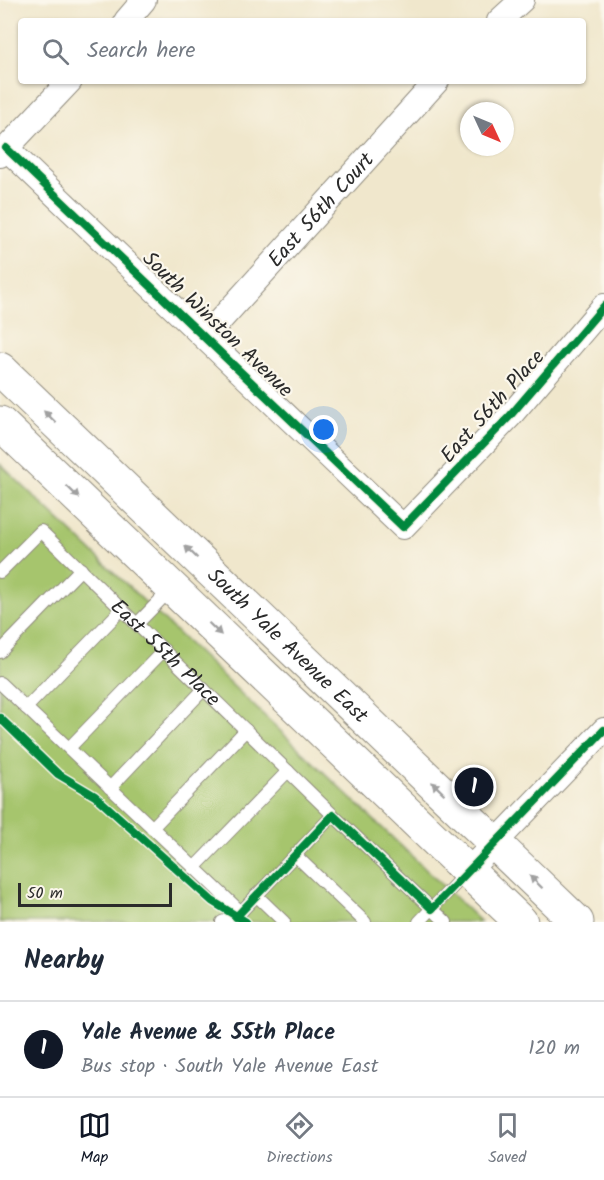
<!DOCTYPE html>
<html lang="en">
<head>
<meta charset="utf-8">
<style>
  body { margin:0; font-family:Kalam,sans-serif; background:#f6f6f7; color:#1f2937 }
  .compass { position:absolute; left:460px; top:102px; width:54px; height:54px; border-radius:50%; background:#fff; box-shadow:0 2px 4px #0004; rotate:134deg }
  .scale { position:absolute; left:18px; bottom:15px; width:154px; box-sizing:border-box; padding-left:6px; border:3px solid #2b2b2b; border-top:0; font-size:16px; line-height:21px; white-space:nowrap; color:#2b2b2b; -webkit-text-stroke:4px #fbf7ec; paint-order:stroke }
  .you { position:absolute; left:324px; top:430px; width:21px; height:21px; margin:-15px; border:4px solid #fff; border-radius:50%; background:#1a73e8; box-shadow:0 0 0 9px #1a73e833 }
  .badge { display:grid; place-items:center; width:39px; height:39px; border-radius:50%; background:#111827; color:#fff; font-size:20px; font-weight:700 }
  .pin { position:absolute; translate:-50% -50%; border:3px solid #fff; box-shadow:0 2px 6px #0006 }
  .list { margin:0; padding:0; list-style:none }
  h2 { display:flex; justify-content:space-between; align-items:center; height:78px; margin:0; padding:0 24px; font-size:26px }
  h2 small { font-size:20px; font-weight:400; color:#747a83 }
  .list li { display:grid; grid-template-columns:39px 1fr auto; gap:18px; align-items:center; box-sizing:border-box; height:96px; padding:0 24px; border-top:2px solid #e0e1e3 }
  .list b { display:block; font-size:22px; white-space:nowrap }
  .list p { margin:0; font-size:20px; white-space:nowrap; color:#747a83 }
  .list em { font-size:20px; font-style:normal; color:#747a83 }
  .icon { flex:none; width:33px; height:33px; fill:none; stroke:currentColor; stroke-width:2; stroke-linecap:round; stroke-linejoin:round }
  .map { position:relative; flex:none; width:604px; height:922px; overflow:hidden }
  .search { position:absolute; background:#fff; box-shadow:0 2px 4px #0004; left:18px; right:18px; top:18px; height:66px; display:flex; align-items:center; gap:15px; box-sizing:border-box; padding:0 21px; border-radius:6px; color:#747a83; font-size:22px }
  .sheet { height:174px; background:#fff }
  nav { display:flex; justify-content:space-around; align-items:center; box-sizing:border-box; height:84px; border-top:2px solid #e0e1e3; background:#fff; font-size:16px; color:#747a83 }
  nav a { display:grid; justify-items:center; gap:3px }
  nav .on { color:#111827 }
  .map>svg:first-child { display:block }
  .green { fill:#a6c56d; stroke:#68784c; stroke-width:1.5 }
  .lines { fill:none; stroke-linecap:round; stroke-linejoin:round }
  .lane-casing { stroke:#8e897c; stroke-width:14 }
  .street-casing { stroke:#8e897c; stroke-width:26 }
  .primary-casing { stroke:#8e897c; stroke-width:35 }
  .lane { stroke:#fff; stroke-width:12 }
  .street { stroke:#fff; stroke-width:24 }
  .primary { stroke:#fff; stroke-width:33 }
  .cycleway-casing { stroke:#fbf7ec; stroke-width:11 }
  .cycleway { stroke:#00873e; stroke-width:8 }
  .oneway { fill:#a0a0a0 }
  .labels { text-anchor:middle; stroke-width:4.5; stroke-linejoin:round; paint-order:stroke }
  .street-label { font-size:21px; fill:#2b2b2b; stroke:#fbf7ec }
</style>
</head>
<body>
<div class="map">
<svg width="604" height="922" viewBox="0 0 604 922">
  <rect width="100%" height="100%" fill="#fbf7ec"/>
  <filter id="ink" filterUnits="userSpaceOnUse"><feTurbulence type="fractalNoise" baseFrequency=".0167" numOctaves="2"/><feDisplacementMap in="SourceGraphic" scale="12" xChannelSelector="R" yChannelSelector="G"/><feConvolveMatrix kernelMatrix="1 2 1 2 8 2 1 2 1" color-interpolation-filters="sRGB"/></filter>
  <filter id="wash" filterUnits="userSpaceOnUse"><feTurbulence type="fractalNoise" baseFrequency=".008" numOctaves="4" result="noise"/><feDisplacementMap in="SourceGraphic" scale="24" xChannelSelector="R" yChannelSelector="G"/><feGaussianBlur stdDeviation="1.35" result="paint"/><feColorMatrix in="noise" values="0 0 0 0 0 0 0 0 0 0 0 0 0 0 0 0 0 1.4 0 .05"/><feComposite in="paint" operator="in"/></filter>
  <g filter="url(#wash)">
    <rect width="100%" height="100%" fill="#f0e7cc"/>
    <path class="green" d="M 0,464 L 481,922 L 0,922 Z"/>
  </g>
  <g filter="url(#ink)">
    <g class="lines">
      <g class="lane-casing">
        <g id="lane">
          <path id="s1" d="M 0,572 L 41,531 L 333,815 L 446,922"/>
          <path d="M 137,624 L 171,589"/>
          <path d="M 0,652 L 81,569"/>
          <path d="M 0,683 L 241,912"/>
          <path d="M 26,708 L 122,609"/>
          <path d="M 69,748 L 164,650"/>
          <path d="M 110,788 L 204,689"/>
          <path d="M 152,828 L 246,730"/>
          <path d="M 295,855 L 365,922"/>
          <path d="M 194,868 L 288,771"/>
          <path d="M 256,895 L 284,922"/>
          <path d="M 222,922 L 236,917 L 333,815"/>
          <path d="M 419,922 L 467,872"/>
        </g>
      </g>
      <g class="street-casing">
        <g id="street">
          <path d="M 126,21 L 144,0"/>
          <path d="M 499,21 L 522,0"/>
          <path d="M 6,148 L 403,527 L 509,417 L 604,306"/>
          <path d="M 0,155 L 70,81"/>
          <path id="s2" d="M 205,337 L 437,81"/>
          <path d="M 468,871 L 604,730"/>
        </g>
      </g>
      <g class="primary-casing">
        <g id="primary">
          <path id="s3" d="M 0,369 L 577,922"/>
          <path d="M 0,423 L 521,922"/>
        </g>
      </g>
      <use href="#lane" class="lane"/>
      <use href="#street" class="street"/>
      <use href="#primary" class="primary"/>
      <g class="cycleway-casing">
        <g id="cycleway">
          <path d="M 6,148 L 403,527 L 509,417 L 604,306"/>
          <path d="M 0,718 L 58,774 L 95,796 L 212,901 L 246,922"/>
          <path d="M 236,917 L 333,815 L 432,909 L 604,730"/>
        </g>
      </g>
      <use href="#cycleway" class="cycleway"/>
    </g>
    <defs><path id="oneway-solid" d="M-6-.8H1V-3.2L6.5 0L1 3.2V.8H-6Z" transform="scale(1.5)"/></defs>
    <g class="oneway">
      <use href="#oneway-solid" transform="translate(50 417) rotate(-136)"/>
      <use href="#oneway-solid" transform="translate(73 492) rotate(44)"/>
      <use href="#oneway-solid" transform="translate(191 552) rotate(-136)"/>
      <use href="#oneway-solid" transform="translate(215 629) rotate(44)"/>
      <use href="#oneway-solid" transform="translate(438 788) rotate(-136)"/>
      <use href="#oneway-solid" transform="translate(536 882) rotate(-136)"/>
    </g>
  </g>
  <g class="labels">
    <g class="street-label">
      <text dy="7" stroke="none"><textPath href="#s2" startOffset="172">East 56th Court</textPath></text>
      <text transform="translate(218 324) rotate(44)" y="7">South Winston Avenue</text>
      <text transform="translate(492 406) rotate(-48)" y="7">East 56th Place</text>
      <text dy="7" stroke="none"><textPath href="#s3" startOffset="399">South Yale Avenue East</textPath></text>
      <text dy="7" stroke="none"><textPath href="#s1" startOffset="232">East 55th Place</textPath></text>
    </g>
  </g>
</svg>
<svg class="compass" viewBox="-18 -18 36 36"><path d="M0-13l5 13h-10z" fill="#e53935"/><path d="M0 13l5-13h-10z" fill="#747a83"/></svg>
<div class="scale">50 m</div>
<div class="you"></div>
<div class="pin badge" style="left:474px;top:787px">1</div>
<div class="search"><svg class="icon" aria-label="search" viewBox="0 0 24 24"><circle cx="10" cy="10" r="6"/><path d="M15 15l6 6"/></svg>Search here</div>
</div>
<section class="sheet">
<h2>Nearby<small></small></h2>
<ul class="list">
<li><span class="badge">1</span><div><b>Yale Avenue &amp; 55th Place</b><p>Bus stop · South Yale Avenue East</p></div><em>120 m</em></li>
</ul>
</section>
<nav>
<a class="on"><svg class="icon" aria-label="map" viewBox="0 0 24 24"><path d="M3 6l6-2 6 2 6-2v14l-6 2-6-2-6 2zM9 4v14M15 6v14"/></svg>Map</a>
<a><svg class="icon" aria-label="directions" viewBox="0 0 24 24"><path d="M12 3l9 9-9 9-9-9zM9 14v-3h6M13 9l2 2-2 2"/></svg>Directions</a>
<a><svg class="icon" aria-label="saved" viewBox="0 0 24 24"><path d="M7 4h10v16l-5-4-5 4z"/></svg>Saved</a>
</nav>
</body>
</html>
